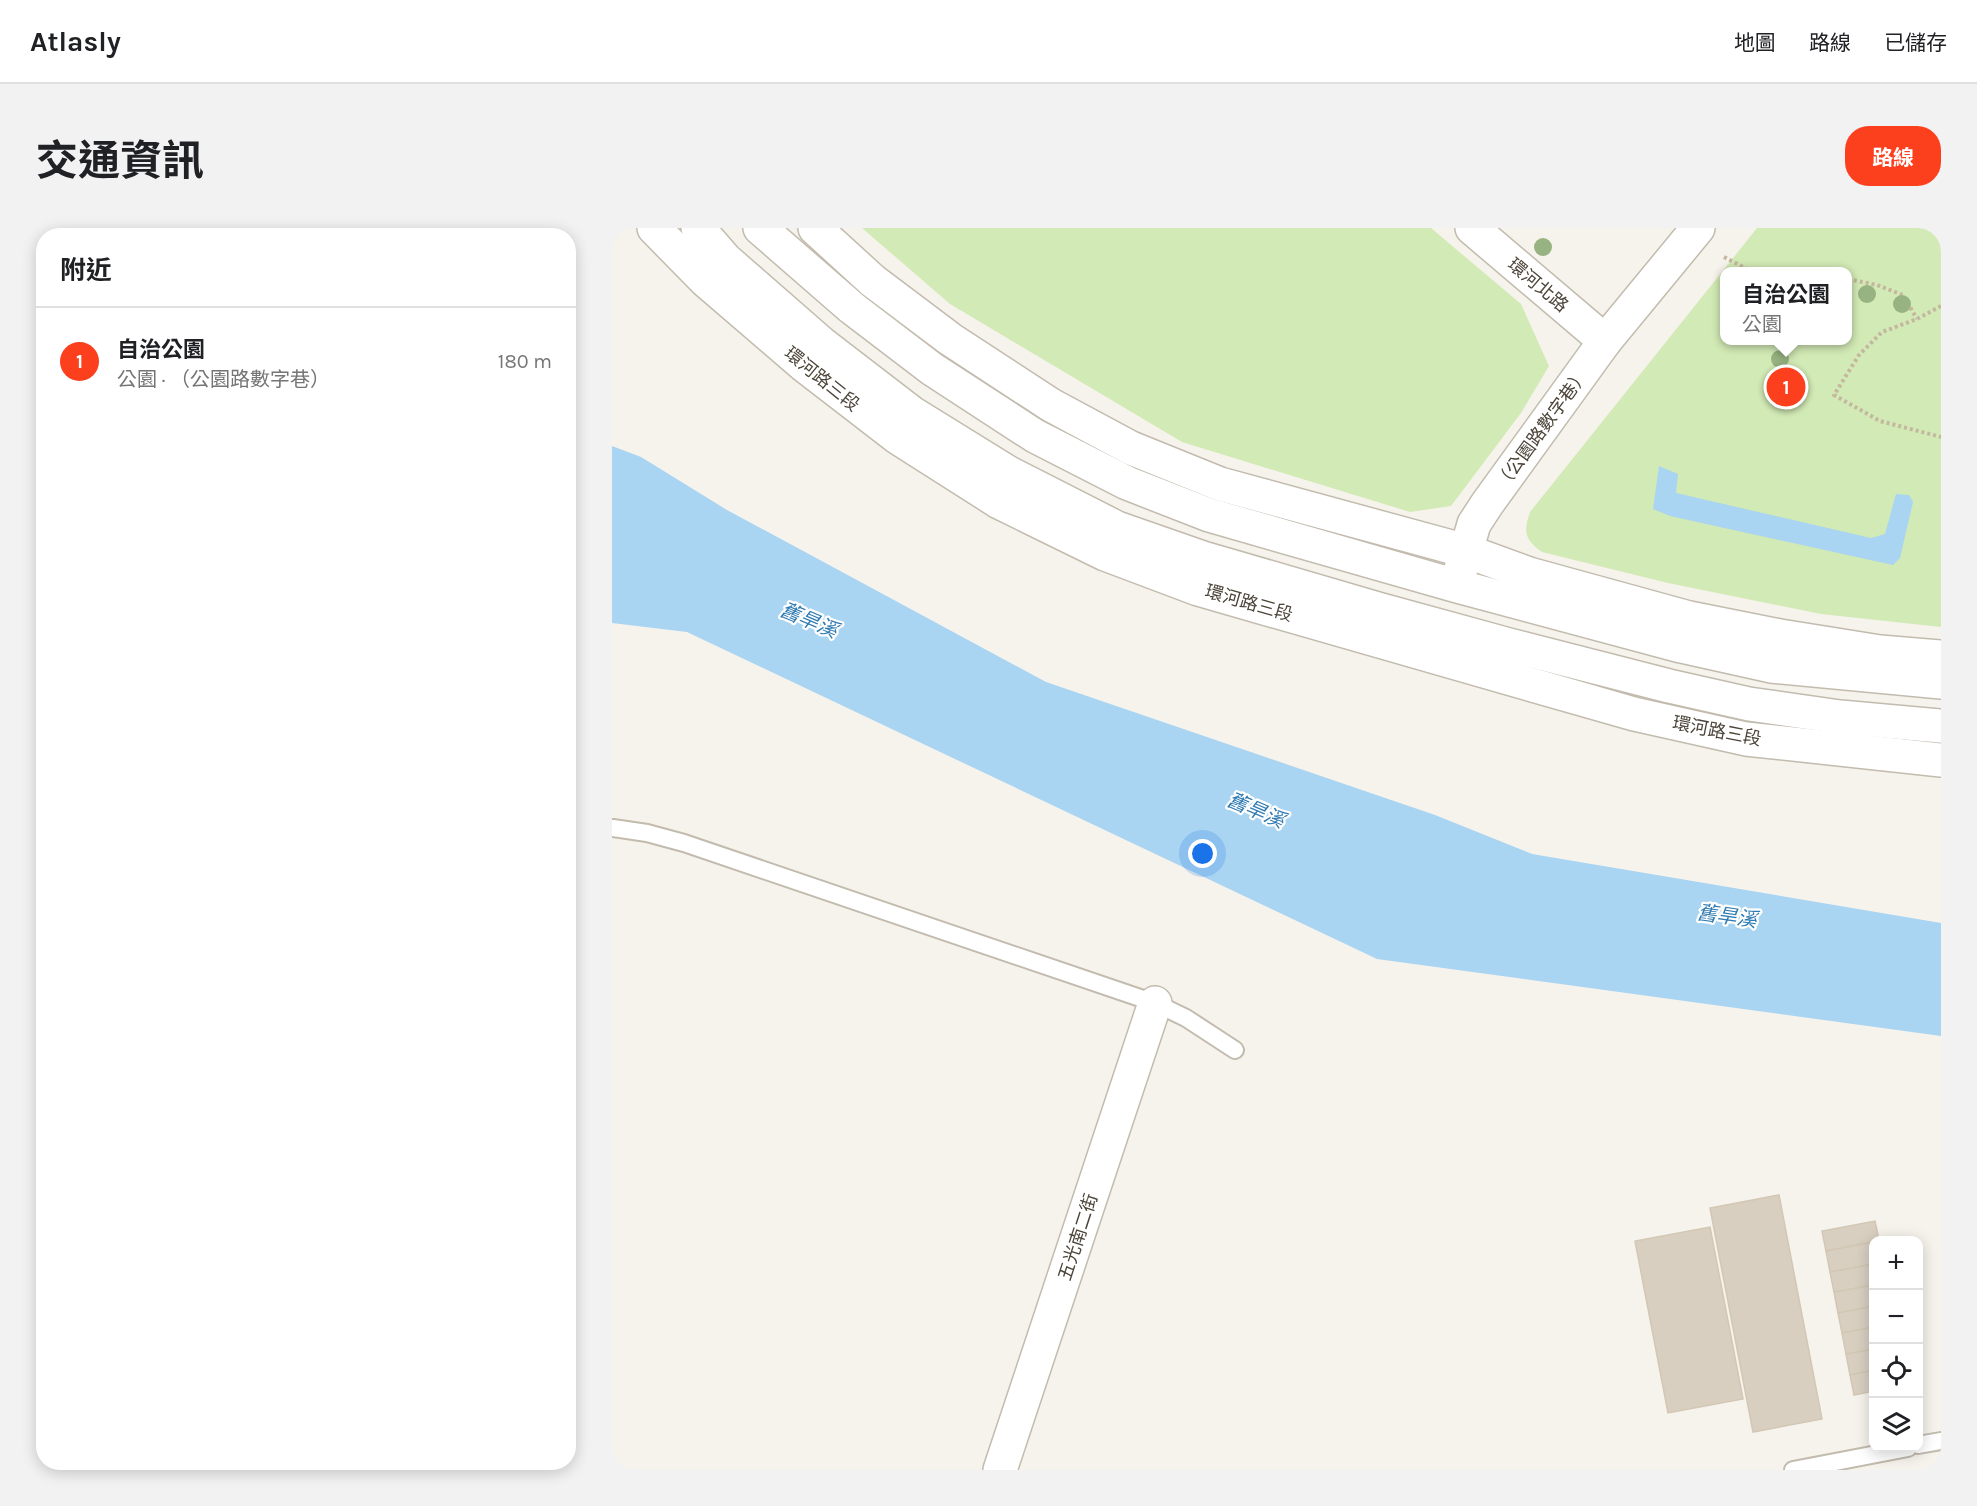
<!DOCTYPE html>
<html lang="zh-TW">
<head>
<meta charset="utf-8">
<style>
  body { margin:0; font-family:Karla,"Noto Sans TC",sans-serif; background:#f2f2f2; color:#202124 }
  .controls { position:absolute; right:18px; bottom:18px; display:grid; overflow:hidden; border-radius:12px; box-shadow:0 3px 15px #0003 }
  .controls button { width:54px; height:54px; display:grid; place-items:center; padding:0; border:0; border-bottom:2px solid #e0e0e0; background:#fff; color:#202124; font:30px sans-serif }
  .you { position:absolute; left:591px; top:626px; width:21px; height:21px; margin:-15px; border:4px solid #fff; border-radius:50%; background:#1a73e8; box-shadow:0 0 0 9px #1a73e833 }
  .badge { display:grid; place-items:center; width:39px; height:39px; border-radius:50%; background:#fc3f1d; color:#fff; font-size:20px; font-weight:700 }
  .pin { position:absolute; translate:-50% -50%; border:3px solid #fff; box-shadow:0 2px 6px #0006 }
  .popup { position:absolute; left:1108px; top:39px; width:132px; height:78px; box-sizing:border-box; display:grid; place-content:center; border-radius:12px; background:#fff; filter:drop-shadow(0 2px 4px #0005); font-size:20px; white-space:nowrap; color:#757577 }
  .popup b { font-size:22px; color:#202124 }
  .popup::after { content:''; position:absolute; left:50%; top:100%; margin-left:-12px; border:12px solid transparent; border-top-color:#fff }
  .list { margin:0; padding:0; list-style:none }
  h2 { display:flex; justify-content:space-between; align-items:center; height:78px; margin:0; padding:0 24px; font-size:26px }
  h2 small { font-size:20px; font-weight:400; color:#757577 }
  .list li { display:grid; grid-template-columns:39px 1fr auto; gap:18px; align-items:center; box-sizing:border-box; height:108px; padding:0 24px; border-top:2px solid #e0e0e0 }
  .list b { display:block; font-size:22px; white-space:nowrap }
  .list p { margin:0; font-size:20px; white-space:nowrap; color:#757577 }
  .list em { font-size:20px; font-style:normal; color:#757577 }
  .icon { flex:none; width:33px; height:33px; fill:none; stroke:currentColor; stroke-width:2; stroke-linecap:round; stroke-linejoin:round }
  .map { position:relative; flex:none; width:1329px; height:1242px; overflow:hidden; border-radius:24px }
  header { display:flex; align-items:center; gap:36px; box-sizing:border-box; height:84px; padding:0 30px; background:#fff; border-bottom:2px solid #e0e0e0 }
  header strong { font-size:28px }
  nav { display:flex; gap:33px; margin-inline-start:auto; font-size:21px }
  .intro { display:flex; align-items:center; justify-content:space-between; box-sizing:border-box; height:144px; padding:0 36px }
  h1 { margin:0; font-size:42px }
  .button { padding:15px 27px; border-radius:24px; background:#fc3f1d; color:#fff; font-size:21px; font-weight:700 }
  main { display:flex; gap:36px; padding:0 36px }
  aside { flex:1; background:#fff; border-radius:24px; box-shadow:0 3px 15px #0003 }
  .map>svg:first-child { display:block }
  .green { fill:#d2eab5; fill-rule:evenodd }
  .water { fill:#a9d4f2 }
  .building { fill:#d8cfc1; stroke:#d3c7b4; stroke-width:1.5 }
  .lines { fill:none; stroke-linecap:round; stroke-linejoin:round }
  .lane-casing { stroke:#c2bbae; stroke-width:20 }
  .street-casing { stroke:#c2bbae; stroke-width:36 }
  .path { stroke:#c4b79f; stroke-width:4; stroke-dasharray:3 3; stroke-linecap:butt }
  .lane { stroke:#fff; stroke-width:16 }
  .street { stroke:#fff; stroke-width:33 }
  .tree { fill:#97b381 }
  .labels { text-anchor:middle; stroke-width:4.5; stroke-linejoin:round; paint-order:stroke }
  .street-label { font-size:18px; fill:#4b4439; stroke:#fff }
  .water-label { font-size:20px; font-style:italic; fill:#2e7ab2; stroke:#fff }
</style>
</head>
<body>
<header>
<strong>Atlasly</strong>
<nav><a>地圖</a><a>路線</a><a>已儲存</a></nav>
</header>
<div class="intro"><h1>交通資訊</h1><a class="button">路線</a></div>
<main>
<aside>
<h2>附近<small></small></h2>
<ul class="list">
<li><span class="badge">1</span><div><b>自治公園</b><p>公園 · （公園路數字巷）</p></div><em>180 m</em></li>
</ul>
</aside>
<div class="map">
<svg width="1329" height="1242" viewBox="0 0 1329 1242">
  <rect width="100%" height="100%" fill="#f6f3ec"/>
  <g class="green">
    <path d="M 250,0 L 819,0 L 909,76 L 937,138 L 909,185 L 839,278 L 798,284 L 570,214 L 338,76 Z"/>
    <path d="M 1145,0 L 1329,0 L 1329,399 L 1209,386 L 1056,355 L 930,324 C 913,312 911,304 918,284 ZM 1112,44 L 1236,44 L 1236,112 L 1112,112 Z"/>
  </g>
  <g class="water">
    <path d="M 0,218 L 29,229 L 115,282 L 434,454 L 823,587 L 920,626 L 1329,695 L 1329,808 L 765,731 L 75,404 L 0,395 Z"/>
    <path d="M 1047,238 L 1066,246 L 1064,265 L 1259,310 L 1273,306 L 1284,266 L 1297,267 L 1301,274 L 1288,330 L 1281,337 L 1058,288 L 1041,281 Z"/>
  </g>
  <g class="building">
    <path d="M 1167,967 L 1210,1191 L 1141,1204 L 1098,980 Z"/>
    <path d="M 1263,993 L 1267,1012 L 1214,1023 L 1210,1003 Z"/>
    <path d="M 1098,999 L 1131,1171 L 1056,1185 L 1023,1013 Z"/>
    <path d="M 1262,1014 L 1262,1036 L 1218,1044 L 1214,1023 Z"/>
    <path d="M 1262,1036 L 1262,1057 L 1222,1064 L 1218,1044 Z"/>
    <path d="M 1262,1057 L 1262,1078 L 1226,1085 L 1222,1064 Z"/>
    <path d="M 1262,1078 L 1262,1099 L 1230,1105 L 1226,1085 Z"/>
    <path d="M 1262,1099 L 1262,1121 L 1234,1126 L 1230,1105 Z"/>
    <path d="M 1262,1121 L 1262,1142 L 1238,1147 L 1234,1126 Z"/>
    <path d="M 1262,1142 L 1262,1163 L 1242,1167 L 1238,1147 Z"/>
  </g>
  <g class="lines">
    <g class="lane-casing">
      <g id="lane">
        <path d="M 1,600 L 35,605 L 72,615 L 543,775 L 574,790 L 623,822"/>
        <path d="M 1306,1217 L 1329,1213"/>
        <path d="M 1181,1242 L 1296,1220"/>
      </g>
    </g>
    <g class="street-casing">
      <g id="street">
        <path d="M 42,0 L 93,52 L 193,138 L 285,209 L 387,274 L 493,326 L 586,361 L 1022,486 L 1134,511 L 1329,532"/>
        <path d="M 86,0 L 114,32 L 209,115 L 300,185 L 397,245 L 505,300 L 591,330 L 766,381 L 897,417 L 1057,458 L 1137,476 L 1228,489 L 1329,498"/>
        <path d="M 148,0 L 240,80 L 320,141 L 423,208 L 515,255 L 597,287 L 845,358 L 1069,418 L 1159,438 L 1329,454"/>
        <path d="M 203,0 L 261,53 L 338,111 L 439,177 L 519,220 L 608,256 L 854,323 L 917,346 L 1077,390 L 1168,408 L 1268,424 L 1329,429"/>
        <path d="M 860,0 L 993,113"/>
        <path d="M 848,344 L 862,296 L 875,276 L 993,113 L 1086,0"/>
        <path d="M 388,1242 L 543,775"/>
      </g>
    </g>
    <g class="path">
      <path d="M 1112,29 L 1141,44"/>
      <path d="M 1236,51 L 1265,57 L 1291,67 L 1305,91"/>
      <path d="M 1329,78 L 1305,91 L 1270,104 L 1247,127 L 1222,167 L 1268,193 L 1329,209"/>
    </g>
    <use href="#lane" class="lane"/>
    <use href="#street" class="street"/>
  </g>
  <g class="tree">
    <circle cx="931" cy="19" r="9"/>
    <circle cx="1255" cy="66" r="9"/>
    <circle cx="1290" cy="76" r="9"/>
    <circle cx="1168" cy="131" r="9"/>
  </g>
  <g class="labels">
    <g class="street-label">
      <text transform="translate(926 57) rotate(40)" y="6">環河北路</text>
      <text transform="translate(210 151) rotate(39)" y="6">環河路三段</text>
      <text transform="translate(930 201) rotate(-54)" y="6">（公園路數字巷）</text>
      <text transform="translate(637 375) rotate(16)" y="6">環河路三段</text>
      <text transform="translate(1105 503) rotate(11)" y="6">環河路三段</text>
      <text transform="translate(466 1009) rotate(-72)" y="6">五光南二街</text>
    </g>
    <g class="water-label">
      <text transform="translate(197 392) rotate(23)" y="7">舊旱溪</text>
      <text transform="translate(644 582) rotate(23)" y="7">舊旱溪</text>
      <text transform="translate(1115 688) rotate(8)" y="7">舊旱溪</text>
    </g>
  </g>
</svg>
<div class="controls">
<button>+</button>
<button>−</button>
<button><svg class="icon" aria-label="locate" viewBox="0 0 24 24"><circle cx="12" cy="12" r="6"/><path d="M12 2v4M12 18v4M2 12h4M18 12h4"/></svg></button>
<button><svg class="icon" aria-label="layers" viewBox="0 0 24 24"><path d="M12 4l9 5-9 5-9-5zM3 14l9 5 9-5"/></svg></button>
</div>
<div class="you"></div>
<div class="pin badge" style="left:1174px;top:159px">1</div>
<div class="popup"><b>自治公園</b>公園</div>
</div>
</main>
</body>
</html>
